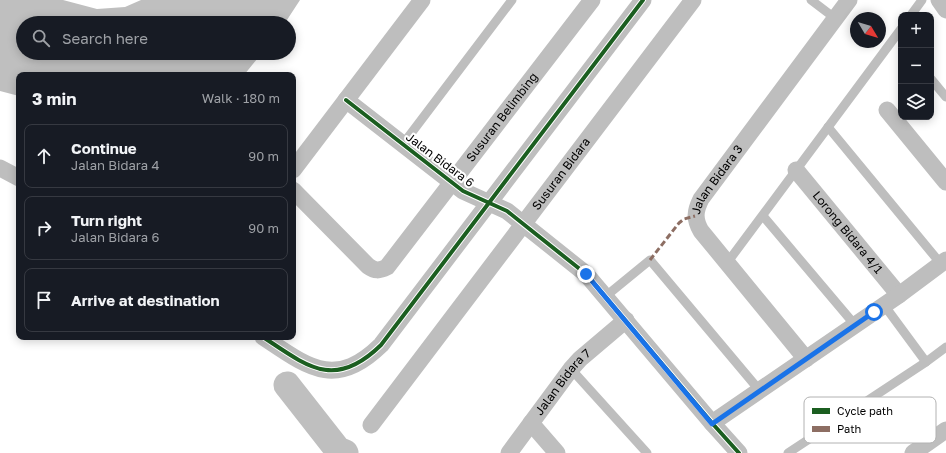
<!DOCTYPE html>
<html lang="en">
<head>
<meta charset="utf-8">
<style>
  body { margin:0; font-family:"Golos Text",sans-serif; background:#242831; color:#f1f3f6 }
  .controls { position:absolute; right:12px; top:12px; display:grid; overflow:hidden; border-radius:8px; box-shadow:0 2px 10px #0003 }
  .controls button { width:36px; height:36px; display:grid; place-items:center; padding:0; border:0; border-bottom:1px solid #363941; background:#171b24; color:#f1f3f6; font:20px sans-serif }
  .compass { position:absolute; left:850px; top:12px; width:36px; height:36px; border-radius:50%; background:#171b24; box-shadow:0 2px 10px #0003; rotate:128deg }
  .stop { position:absolute; width:12px; height:12px; margin:-9px; border:3px solid #1a73e8; border-radius:50%; background:#fff }
  .stop.end { background:#1a73e8; border-color:#fff; box-shadow:0 1px 4px #0008 }
  .list { margin:0; padding:0; list-style:none }
  h2 { display:flex; justify-content:space-between; align-items:center; height:52px; margin:0; padding:0 16px; font-size:17px }
  h2 small { font-size:13px; font-weight:400; color:#9ea1a6 }
  .list li { display:grid; grid-template-columns:26px 1fr auto; gap:12px; align-items:center; box-sizing:border-box; height:64px; margin:0 8px 8px; padding:0 8px; border:1px solid #363941; border-radius:8px }
  .list b { display:block; font-size:15px; white-space:nowrap }
  .list p { margin:0; font-size:13px; white-space:nowrap; color:#9ea1a6 }
  .list em { font-size:13px; font-style:normal; color:#9ea1a6 }
  .icon { flex:none; width:22px; height:22px; fill:none; stroke:currentColor; stroke-width:2; stroke-linecap:round; stroke-linejoin:round }
  .map { position:relative; flex:none; width:946px; height:453px; overflow:hidden }
  .search { position:absolute; background:#171b24; box-shadow:0 2px 10px #0003; left:16px; top:16px; width:280px; height:44px; display:flex; align-items:center; gap:10px; box-sizing:border-box; padding:0 14px; border-radius:22px; color:#9ea1a6; font-size:15px }
  .panel { position:absolute; background:#171b24; box-shadow:0 2px 10px #0003; left:16px; top:72px; width:280px; height:268px; border-radius:8px }
  .map>svg:first-child { display:block }
  .water { fill:#bfbfbf }
  .lines { fill:none; stroke-linecap:round; stroke-linejoin:round }
  .river { stroke:#bfbfbf; stroke-width:27 }
  .service { stroke:#bebebe; stroke-width:9 }
  .minor { stroke:#bebebe; stroke-width:17 }
  .quiet { stroke:#8d6e63; stroke-width:3; stroke-dasharray:6 3; stroke-linecap:butt }
  .cycleway-casing { stroke:#fff; stroke-width:6 }
  .cycleway { stroke:#1b5e20; stroke-width:4 }
  .route { stroke:#1a73e8; stroke-width:5 }
  .labels { text-anchor:middle; stroke-width:4; stroke-linejoin:round; paint-order:stroke }
  .street-label { font-size:12px; fill:#000; stroke:#fff }
  .key { fill:#fff; stroke:#b2b2b2; stroke-width:1 }
  .key-label { font-size:11px; fill:#000 }
</style>
</head>
<body>
<div class="map">
<svg width="946" height="453" viewBox="0 0 946 453">
  <rect width="100%" height="100%" fill="#fff"/>
  <path class="water" d="M 0,0 L 63,0 L 97,9 L 125,7 L 141,0 L 300,0 L 285,23 L 23,23 L 23,53 L 262,53 L 244,75 L 19,75 L 19,96 L 0,91 Z"/>
  <g class="lines">
    <path class="river" d="M 287,385 L 338,450 L 345,453"/>
    <g class="service">
      <path d="M 811,0 L 836,19"/>
      <path d="M 911,15 L 922,0"/>
      <path d="M 931,79 L 946,97"/>
      <path d="M 828,127 L 941,264"/>
      <path d="M 403,144 L 512,0"/>
      <path d="M 763,216 L 855,325"/>
      <path d="M 727,263 L 901,29"/>
      <path d="M 606,296 L 650,260 L 760,391"/>
      <path d="M 884,305 L 926,362"/>
      <path d="M 571,369 L 647,453"/>
      <path d="M 788,453 L 926,362 L 946,347"/>
    </g>
    <g class="minor">
      <path d="M 939,0 L 946,10"/>
      <path d="M 346,100 L 463,191 L 507,211 L 586,274 L 712,423 L 739,453"/>
      <path d="M 887,110 L 946,182"/>
      <path d="M 0,168 L 19,178"/>
      <path d="M 293,170 L 422,0"/>
      <path id="s1" d="M 796,170 L 899,295"/>
      <path id="s2" d="M 293,190 L 368,266 C 375,271 379,271 387,267 L 592,0"/>
      <path d="M 263,337 C 308,367 335,390 381,345 L 643,0"/>
      <path id="s3" d="M 806,359 L 701,231 C 694,219 695,211 701,199 L 849,0"/>
      <path d="M 531,423 L 557,453"/>
      <path d="M 712,423 L 899,295 L 946,260"/>
      <path id="s4" d="M 371,425 L 693,0"/>
      <path id="s5" d="M 509,453 L 571,369 L 580,359 L 626,320"/>
      <path d="M 913,453 L 946,430"/>
    </g>
    <path class="quiet" d="M 650,260 L 679,223 L 684,219 L 695,216"/>
    <g class="cycleway-casing">
      <g id="cycleway">
        <path d="M 346,100 L 463,191 L 507,211 L 586,274 L 712,423 L 739,453"/>
        <path d="M 263,337 C 308,367 335,390 381,345 L 643,0"/>
      </g>
    </g>
    <use href="#cycleway" class="cycleway"/>
  </g>
  <g class="lines">
    <path class="route" d="M 586,274 L 712,424 L 874,312"/>
  </g>
  <g class="labels">
    <g class="street-label">
      <text dy="4" stroke="none"><textPath href="#s2" startOffset="316">Susuran Belimbing</textPath></text>
      <text transform="translate(440 160) rotate(37)" y="4">Jalan Bidara 6</text>
      <text dy="4" stroke="none"><textPath href="#s4" startOffset="315">Susuran Bidara</textPath></text>
      <text dy="4" stroke="none"><textPath href="#s3" startOffset="224">Jalan Bidara 3</textPath></text>
      <text dy="4" stroke="none"><textPath href="#s1" startOffset="81">Lorong Bidara 4/1</textPath></text>
      <text dy="4" stroke="none"><textPath href="#s5" startOffset="89">Jalan Bidara 7</textPath></text>
    </g>
  </g>
  <rect x="804" y="397" width="132" height="46" rx="6" class="key"/>
  <rect x="812" y="408" width="18" height="6" fill="#1b5e20"/>
  <rect x="812" y="426" width="18" height="6" fill="#8d6e63"/>
  <g class="key-label">
    <text x="837" y="415">Cycle path</text>
    <text x="837" y="433">Path</text>
  </g>
</svg>
<div class="controls">
<button>+</button>
<button>−</button>
<button><svg class="icon" aria-label="layers" viewBox="0 0 24 24"><path d="M12 4l9 5-9 5-9-5zM3 14l9 5 9-5"/></svg></button>
</div>
<svg class="compass" viewBox="-18 -18 36 36"><path d="M0-13l5 13h-10z" fill="#e53935"/><path d="M0 13l5-13h-10z" fill="#9ea1a6"/></svg>
<div class="stop" style="left:874px;top:312px"></div>
<div class="stop end" style="left:586px;top:274px"></div>
<div class="search"><svg class="icon" aria-label="search" viewBox="0 0 24 24"><circle cx="10" cy="10" r="6"/><path d="M15 15l6 6"/></svg>Search here</div>
<section class="panel">
<h2>3 min<small>Walk · 180 m</small></h2>
<ul class="list">
<li><svg class="icon" aria-label="ahead" viewBox="0 0 24 24"><path d="M12 20V5M6 11l6-6 6 6"/></svg><div><b>Continue</b><p>Jalan Bidara 4</p></div><em>90 m</em></li>
<li><svg class="icon" aria-label="right" viewBox="0 0 24 24"><path d="M7 20v-9h11M14 6l5 5-5 5"/></svg><div><b>Turn right</b><p>Jalan Bidara 6</p></div><em>90 m</em></li>
<li><svg class="icon" aria-label="arrive" viewBox="0 0 24 24"><path d="M6 21V4h12l-3 4 3 4H6"/></svg><div><b>Arrive at destination</b></div></li>
</ul>
</section>
</div>
</body>
</html>
